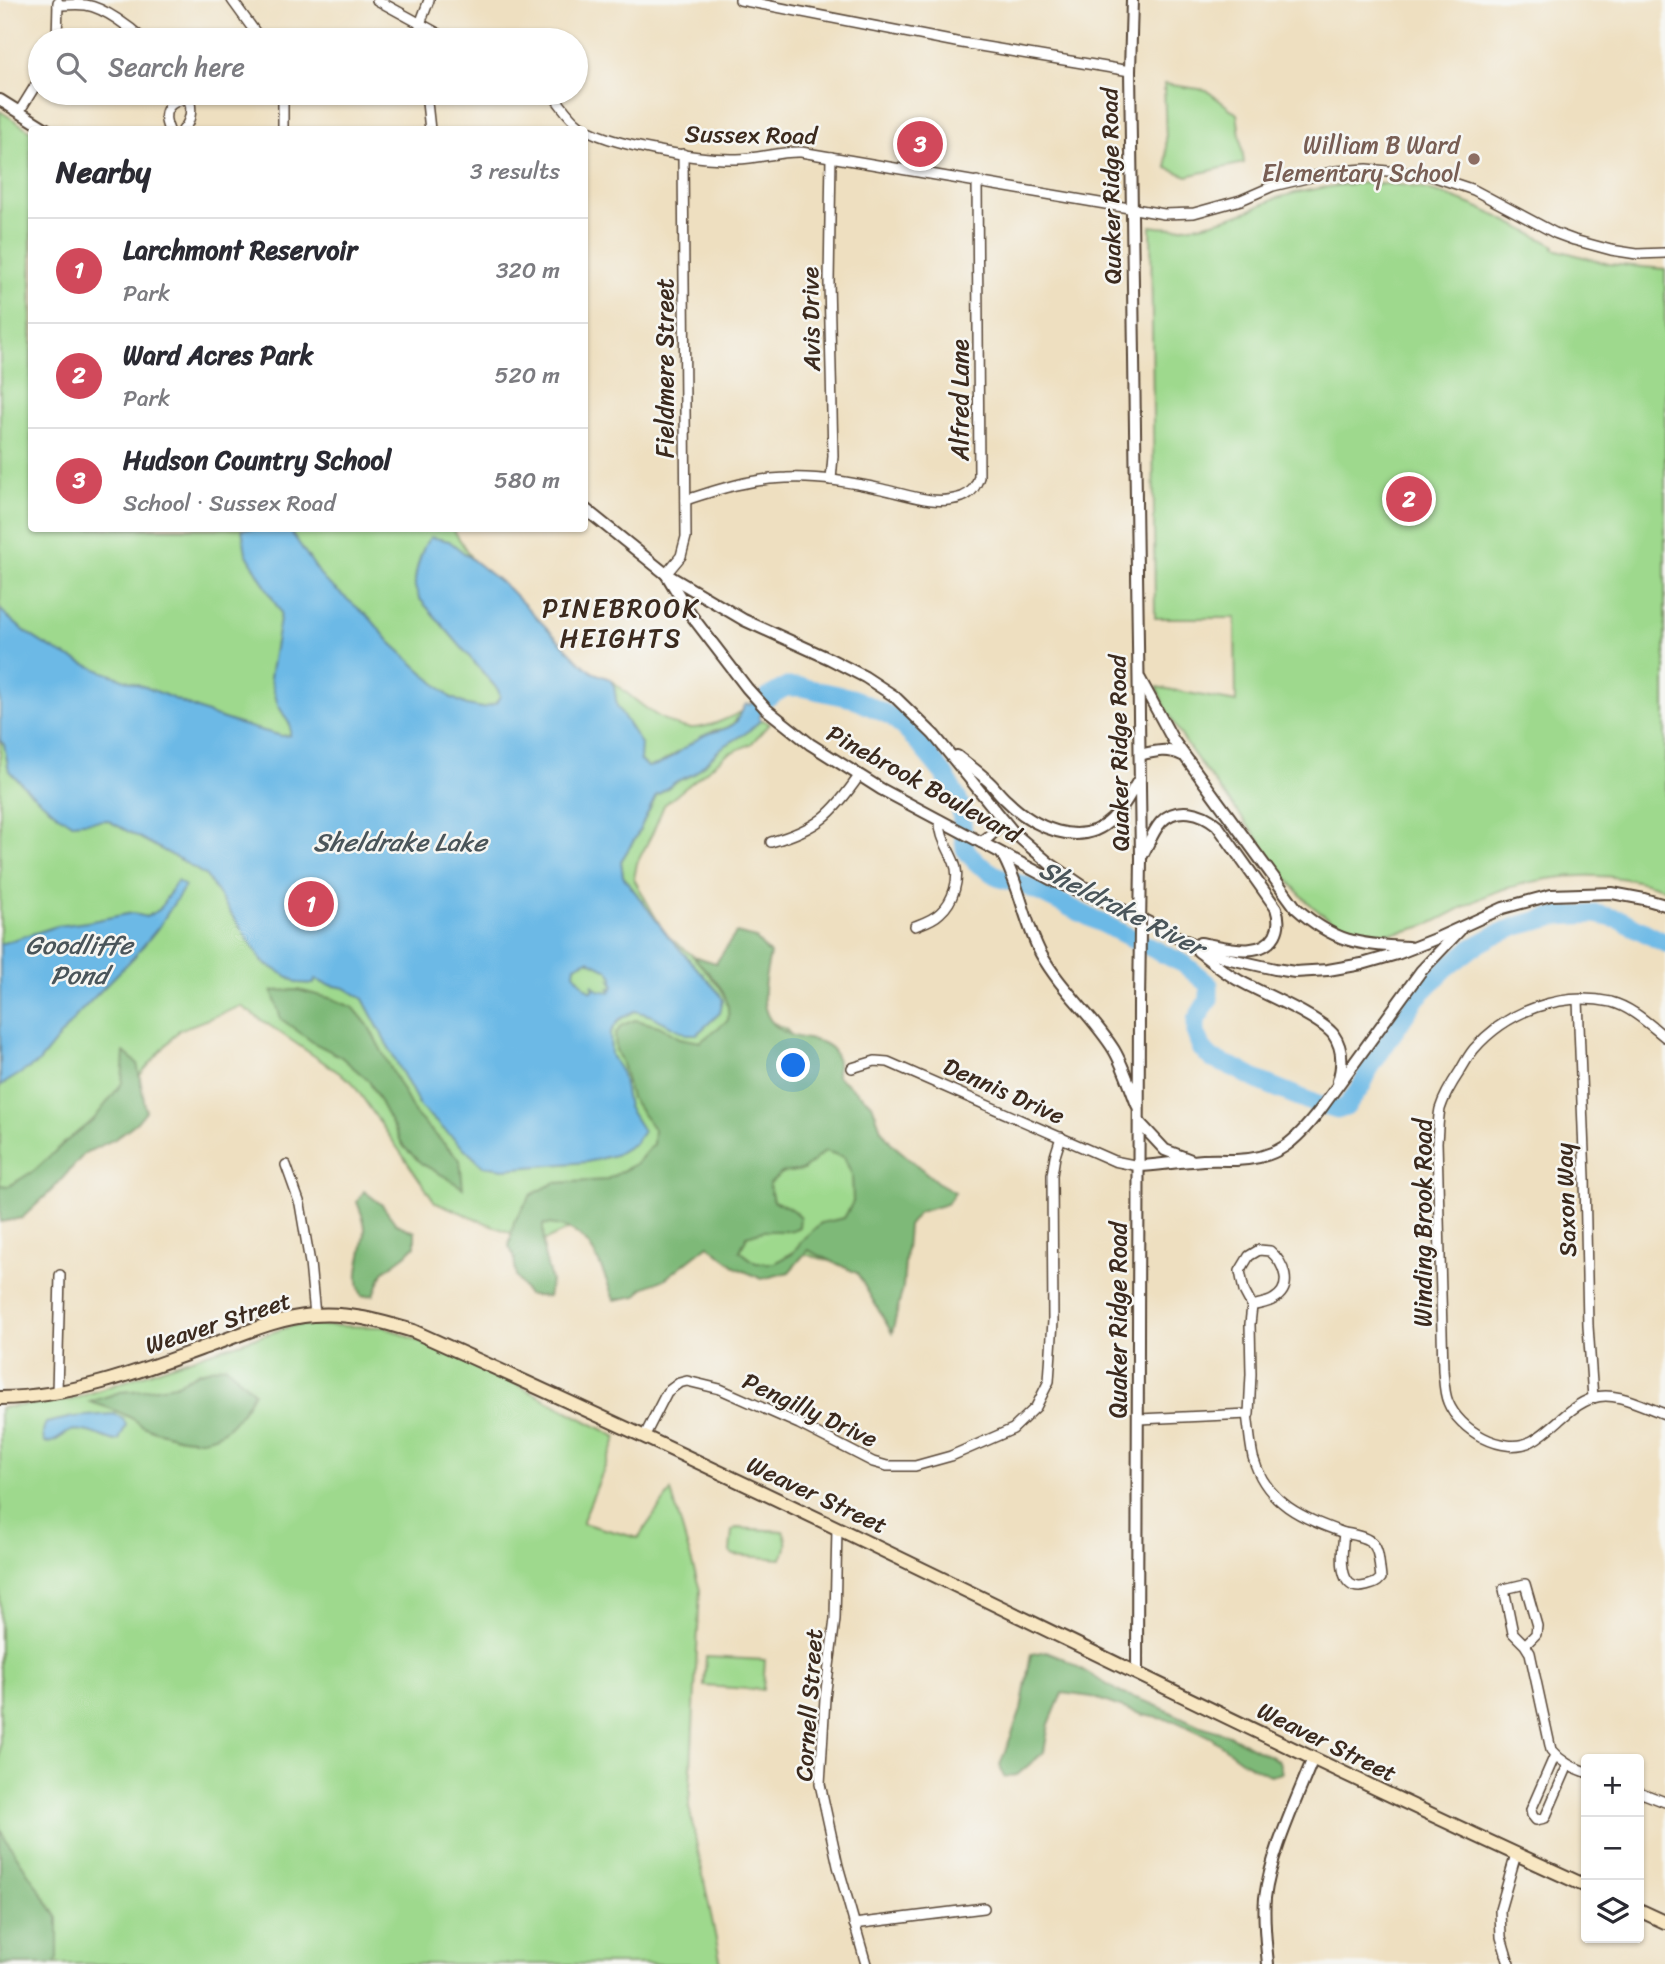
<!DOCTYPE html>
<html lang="en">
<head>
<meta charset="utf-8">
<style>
  body { margin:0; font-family:Sriracha,sans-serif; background:#f7f7f7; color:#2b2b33 }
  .controls { position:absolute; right:21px; bottom:21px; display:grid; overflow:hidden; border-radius:7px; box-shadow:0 2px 5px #0004 }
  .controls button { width:63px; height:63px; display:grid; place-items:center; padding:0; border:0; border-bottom:2px solid #e1e1e2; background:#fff; color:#2b2b33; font:35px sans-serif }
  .you { position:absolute; left:794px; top:1066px; width:24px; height:24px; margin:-18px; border:5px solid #fff; border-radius:50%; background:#1a73e8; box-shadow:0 0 0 10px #1a73e833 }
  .badge { display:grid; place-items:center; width:46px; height:46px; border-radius:50%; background:#d1495b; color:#fff; font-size:23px; font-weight:700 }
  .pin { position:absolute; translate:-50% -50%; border:4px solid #fff; box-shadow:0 2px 7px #0006 }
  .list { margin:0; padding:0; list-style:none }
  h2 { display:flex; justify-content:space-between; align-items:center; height:91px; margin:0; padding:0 28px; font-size:30px }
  h2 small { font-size:23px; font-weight:400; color:#7c7c81 }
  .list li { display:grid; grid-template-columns:46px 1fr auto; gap:21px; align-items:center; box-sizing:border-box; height:105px; padding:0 28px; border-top:2px solid #e1e1e2 }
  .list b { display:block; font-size:26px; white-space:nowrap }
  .list p { margin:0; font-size:23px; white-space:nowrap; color:#7c7c81 }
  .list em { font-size:23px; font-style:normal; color:#7c7c81 }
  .icon { flex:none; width:38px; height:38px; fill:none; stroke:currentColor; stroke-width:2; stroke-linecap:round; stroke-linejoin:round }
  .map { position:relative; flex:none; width:1665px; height:1964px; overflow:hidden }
  .search { position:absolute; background:#fff; box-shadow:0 2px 5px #0004; left:28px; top:28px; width:560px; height:77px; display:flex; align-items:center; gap:18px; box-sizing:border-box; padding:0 24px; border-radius:38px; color:#7c7c81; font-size:26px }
  .panel { position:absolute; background:#fff; box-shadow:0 2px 5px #0004; left:28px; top:126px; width:560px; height:406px; border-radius:7px }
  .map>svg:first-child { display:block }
  .green { fill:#9ed98d; stroke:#6c8256; stroke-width:2 }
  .forest { fill:#7eb978; stroke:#5c724b; stroke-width:2; fill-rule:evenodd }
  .water { fill:#6cb9e6; stroke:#547282; stroke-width:2; fill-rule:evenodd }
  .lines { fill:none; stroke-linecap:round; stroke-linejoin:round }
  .river { stroke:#6cb9e6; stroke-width:19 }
  .minor-casing { stroke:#564536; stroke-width:12 }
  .tertiary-casing { stroke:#564536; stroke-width:14 }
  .secondary-casing { stroke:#564536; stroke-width:16 }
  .minor { stroke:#fff; stroke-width:9 }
  .tertiary { stroke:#fff; stroke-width:10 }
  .secondary { stroke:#f8e7c3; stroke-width:12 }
  .tertiary-bridge-casing { stroke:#564536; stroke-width:14; stroke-linecap:butt }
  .tertiary-bridge { stroke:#fff; stroke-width:10 }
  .education-dot { fill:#8d6e63; stroke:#f6f6f2; stroke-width:2.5 }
  .labels { text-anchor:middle; stroke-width:5; stroke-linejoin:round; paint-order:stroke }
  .street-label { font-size:24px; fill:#3b2a1e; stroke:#f6f6f2 }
  .education-label { font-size:24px; fill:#785e54; stroke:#f6f6f2; text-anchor:end }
  .neighbourhood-label { font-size:26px; letter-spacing:2px; fill:#3b2a1e; stroke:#f6f6f2 }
  .water-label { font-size:26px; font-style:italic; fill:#4a555a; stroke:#f6f6f2 }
</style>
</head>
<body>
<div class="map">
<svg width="1665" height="1964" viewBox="0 0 1665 1964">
  <rect width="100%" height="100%" fill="#f6f6f2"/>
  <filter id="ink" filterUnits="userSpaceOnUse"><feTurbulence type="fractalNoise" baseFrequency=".0143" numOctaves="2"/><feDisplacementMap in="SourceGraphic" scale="14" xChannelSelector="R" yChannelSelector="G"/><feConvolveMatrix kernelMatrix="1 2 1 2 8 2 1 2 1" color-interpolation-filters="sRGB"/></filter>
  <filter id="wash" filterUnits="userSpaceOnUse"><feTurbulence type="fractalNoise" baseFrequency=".00686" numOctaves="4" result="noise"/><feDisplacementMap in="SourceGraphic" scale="28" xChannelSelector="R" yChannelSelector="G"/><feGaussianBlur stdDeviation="1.57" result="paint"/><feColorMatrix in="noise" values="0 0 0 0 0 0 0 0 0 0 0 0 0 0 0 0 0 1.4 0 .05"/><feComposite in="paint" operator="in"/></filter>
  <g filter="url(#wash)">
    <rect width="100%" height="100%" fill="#eedfc0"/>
    <g class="green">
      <path d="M 1164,84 L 1206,90 L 1237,114 L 1244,163 L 1187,176 L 1167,168 Z"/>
      <path d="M 0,111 L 31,131 L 32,528 L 453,529 L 473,561 L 617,708 L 614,686 L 610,679 C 631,696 666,730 694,728 C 711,727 726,719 741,712 C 735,724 729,729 715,730 L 656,766 L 611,854 L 635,953 L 720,995 L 669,937 L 693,956 L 726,994 L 727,1000 L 786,1029 L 830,1082 L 880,1275 L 794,1251 L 775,1263 L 756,1263 L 740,1251 L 746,1238 L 716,1229 L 652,1284 L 630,1249 L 576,1226 L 537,1244 L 435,1202 L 351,1081 L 241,1006 L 179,1030 L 23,1210 L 0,1216 Z"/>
      <path d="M 1364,183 C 1378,184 1393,184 1408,186 C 1460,194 1509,222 1555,246 L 1554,249 L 1609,264 L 1665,269 L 1665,889 C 1613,870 1557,873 1504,889 C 1478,897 1456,912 1432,923 C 1395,938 1353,937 1321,913 C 1293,893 1271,856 1250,828 C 1219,787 1173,735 1157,687 L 1236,702 L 1235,618 L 1155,618 L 1151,226 C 1179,231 1210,224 1237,215 C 1251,211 1264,203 1277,198 C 1306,189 1334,185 1364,183 Z"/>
      <path d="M 761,720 L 763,720 L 769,724 L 751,744 L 727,754 L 664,805 L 653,832 L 637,863 L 634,879 L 660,925 L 623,876 L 621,861 L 636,837 L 656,796 L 677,781 L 694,774 L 721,748 L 746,733 Z"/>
      <path d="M 295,1325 L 385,1327 L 493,1372 L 617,1437 L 582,1523 L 638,1538 L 671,1491 L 700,1590 L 689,1807 L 721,1964 L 0,1964 L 0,1408 L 71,1400 L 192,1358 Z"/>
      <path d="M 736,1528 L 783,1531 C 788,1538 787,1552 781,1559 L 734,1555 L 730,1552 L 732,1531 Z"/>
      <path d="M 706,1657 L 765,1660 L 763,1690 L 704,1686 Z"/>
    </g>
    <g class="forest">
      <path d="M 736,933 L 755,938 L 770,954 C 761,996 754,1030 807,1039 C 818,1041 830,1043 835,1054 C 838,1059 837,1070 837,1076 L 872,1104 L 881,1129 L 892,1144 L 937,1182 L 955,1192 L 947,1204 L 919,1212 L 908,1226 L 903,1287 L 892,1333 L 857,1273 L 808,1250 L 789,1272 L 762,1279 L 737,1268 L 708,1245 L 665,1279 L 643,1288 L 636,1296 L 614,1300 C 600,1264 590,1224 543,1224 L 544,1254 L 551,1281 L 548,1297 L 528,1295 L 516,1277 L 514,1256 L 509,1246 L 514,1222 L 531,1195 L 554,1183 L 606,1180 L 637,1163 L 653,1144 L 654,1129 L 631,1098 L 622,1063 L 616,1050 L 615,1035 L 622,1025 L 635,1020 L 659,1026 L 680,1038 L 700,1042 L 728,1020 C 731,989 711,978 693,956 L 716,963 ZM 825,1151 L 844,1157 L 852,1175 L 853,1202 L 844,1218 L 821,1223 L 804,1238 L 792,1254 L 775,1263 L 756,1263 L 740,1251 L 747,1236 L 763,1231 L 791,1231 L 799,1227 L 800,1217 C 792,1208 784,1205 773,1201 L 769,1184 L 782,1173 L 803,1170 Z"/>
      <path d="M 298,990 L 333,999 L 354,1008 L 368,1025 L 415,1114 L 460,1160 L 463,1188 L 444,1176 L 422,1164 L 404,1147 L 369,1081 L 340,1056 L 314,1043 L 281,1019 L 272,991 Z"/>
      <path d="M 124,1052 L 137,1063 L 146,1111 L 137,1122 L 115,1139 L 85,1153 L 53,1189 L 22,1218 L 0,1222 L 0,1185 L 9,1186 L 35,1170 L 64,1143 L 94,1119 L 122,1083 Z"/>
      <path d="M 364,1191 L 382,1205 L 396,1224 L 415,1232 L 415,1246 L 406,1255 L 383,1272 L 374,1295 L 362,1296 C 351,1274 365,1252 365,1229 C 365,1220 360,1210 357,1202 Z"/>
      <path d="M 225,1365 L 254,1392 C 232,1432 213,1449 166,1434 C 159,1432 151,1430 145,1427 C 140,1425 136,1420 131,1418 C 118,1411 104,1406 90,1402 L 120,1392 L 144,1390 L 175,1385 L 200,1372 Z"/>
      <path d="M 1046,1651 L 1061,1657 L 1121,1693 L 1153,1704 L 1198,1725 L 1229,1735 L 1279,1761 L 1282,1773 L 1271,1776 L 1244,1762 L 1210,1737 L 1175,1721 L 1143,1715 L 1092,1697 L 1062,1693 L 1049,1724 L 1044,1752 L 1017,1775 L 1004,1777 L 1000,1765 L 1021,1710 L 1031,1654 Z"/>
      <path d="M 0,1830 L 58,1918 L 58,1959 L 54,1964 L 0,1964 Z"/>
    </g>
    <g class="water">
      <path d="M 242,529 L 289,529 L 324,580 L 370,618 L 390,642 L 450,697 L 467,705 L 483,708 L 496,703 L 500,696 L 498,690 L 419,598 C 418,594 416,591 415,587 C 414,575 422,544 431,537 L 449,541 L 508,588 L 578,660 L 592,672 L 610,679 L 614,686 L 617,706 L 641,744 L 640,760 L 648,767 C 670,764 685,744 705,735 C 715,730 727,731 735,723 C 740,718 742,709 746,704 L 749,705 L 763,696 L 768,697 L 759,718 L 761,720 L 746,733 L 721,748 L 694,774 L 677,781 L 656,796 L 636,837 L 621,861 L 623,876 L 669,937 L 719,993 L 723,1000 L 720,1013 L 697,1034 L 686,1034 L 652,1016 L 635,1011 L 620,1019 L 610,1033 L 611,1055 L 622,1074 L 628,1107 L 643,1131 L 635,1143 L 615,1155 L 587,1162 L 504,1169 L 483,1166 L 421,1108 L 363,999 L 345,988 L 325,984 L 315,979 L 314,984 L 298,983 L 263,962 L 206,876 L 181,860 L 107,820 L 72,823 L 58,815 L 30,792 L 9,771 L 4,745 L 0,739 L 0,609 C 40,652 97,669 150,689 C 172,697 193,708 215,716 C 237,724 260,730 282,736 L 290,735 L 290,725 L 278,705 L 270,677 L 281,613 L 246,553 ZM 588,960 L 608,970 L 613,977 L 613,981 L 609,978 L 614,986 L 612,987 L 612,989 L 609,988 L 610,992 C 601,990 598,993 592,984 L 594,989 L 591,991 L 586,988 L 574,973 L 575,966 Z"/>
      <path d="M 177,881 L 185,886 L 158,928 L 134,957 L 78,1014 L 39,1062 L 0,1086 L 0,944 L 57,926 L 87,922 L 132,913 L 146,917 L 159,910 Z"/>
      <path d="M 114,1414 L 123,1418 L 126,1425 L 119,1440 L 115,1441 C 105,1438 81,1427 71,1431 C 61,1435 57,1443 45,1443 C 42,1437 42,1429 46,1423 L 73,1417 Z"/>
    </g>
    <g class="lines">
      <path class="river" d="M 768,697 L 786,687 L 801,687 L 852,698 L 893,717 L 916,740 L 944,774 L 960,804 L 965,849 L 978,864 L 1000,878 L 1027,886 L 1184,964 L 1209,985 L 1209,999 L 1196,1020 L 1196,1034 L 1201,1048 L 1212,1059 L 1235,1068 L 1257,1080 L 1311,1102 L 1337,1110 L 1346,1107 L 1361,1087 L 1371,1066 L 1417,997 L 1446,968 L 1473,947 L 1495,935 L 1521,925 L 1556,916 L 1596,914 L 1621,920 L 1665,943"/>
    </g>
  </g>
  <g filter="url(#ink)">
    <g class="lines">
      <g class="minor-casing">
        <g id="minor">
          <path d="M 232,0 L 261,40"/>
          <path d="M 377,0 L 450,40"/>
          <path d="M 740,0 L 956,42 L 1130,71"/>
          <path d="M 58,5 C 67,5 77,4 86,5 C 105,8 131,28 144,40"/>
          <path d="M 57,40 L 58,2"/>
          <path d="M 421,40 L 420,24 L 429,0"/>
          <path d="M 283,93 L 283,130"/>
          <path d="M 426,93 L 430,130"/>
          <path d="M 551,93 C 561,104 567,116 579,125 C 608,146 700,160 737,159 C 759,159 779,151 801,152 L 1164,214 L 1194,213 L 1241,200 L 1273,186 L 1336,171 L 1367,169 L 1429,175 L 1474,190 L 1555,233 L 1574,240 L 1611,250 L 1637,254 L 1665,253"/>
          <path d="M 19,112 L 40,78"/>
          <path d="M 169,130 C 160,110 170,101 188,98 C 193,108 191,121 183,130"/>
          <path d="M 831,157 L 829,282 L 833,456 L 831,480"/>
          <path d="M 686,500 C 719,489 750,479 786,478 C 818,476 851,482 882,489 C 908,495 936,506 962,497 C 972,493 976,486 979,477 L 977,181"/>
          <path d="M 666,574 L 681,556 L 686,537 L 683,154"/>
          <path d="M 771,842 C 817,829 832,815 859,776"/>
          <path d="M 915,926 C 923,923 933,920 940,913 C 953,902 961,878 954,862 C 948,847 939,836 940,820"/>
          <path d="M 1578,1000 L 1585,1178 L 1588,1326 L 1593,1398"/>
          <path d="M 1665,1037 C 1649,1024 1631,1007 1611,1002 C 1561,991 1507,1011 1474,1049 C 1469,1055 1464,1064 1460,1071 C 1452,1083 1444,1096 1440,1109 C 1438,1119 1438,1131 1437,1142 L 1443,1370 C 1444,1380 1444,1393 1448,1402 C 1459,1430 1503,1456 1532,1441 C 1554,1429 1569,1406 1593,1398 C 1615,1390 1644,1407 1665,1414"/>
          <path d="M 852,1068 L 875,1061 L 888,1062 L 1114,1161 L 1139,1166"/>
          <path d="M 286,1165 L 300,1204 L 310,1263 L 315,1315"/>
          <path d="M 1259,1250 L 1270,1251 C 1284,1263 1294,1287 1274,1299 C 1268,1303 1259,1304 1252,1306 L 1244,1291 L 1240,1271 L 1249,1256 Z"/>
          <path d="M 57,1392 L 60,1275"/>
          <path d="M 1247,1414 C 1249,1428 1250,1443 1253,1457 C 1266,1504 1303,1518 1344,1533"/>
          <path d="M 1139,1419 L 1249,1414 L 1251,1374 L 1250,1324 L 1252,1306"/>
          <path d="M 644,1437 L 667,1392 L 679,1383 L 687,1381 L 720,1389 L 799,1424 L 873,1462 L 887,1466 L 915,1466 L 951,1456 L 1013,1429 L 1036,1407 L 1049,1381 L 1053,1321 L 1052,1175 L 1055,1156 L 1061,1137"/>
          <path d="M 837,1528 L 835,1619 L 825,1698 L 820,1784 L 838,1866 L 866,1964"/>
          <path d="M 1344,1533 C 1380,1539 1377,1546 1381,1578 C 1376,1584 1373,1584 1366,1586 C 1336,1594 1342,1550 1344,1533 Z"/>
          <path d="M 1525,1645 L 1536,1634 L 1537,1626 L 1525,1584 L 1504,1589 L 1513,1633 L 1525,1645 L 1530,1653 L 1551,1750 C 1561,1762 1572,1767 1586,1772"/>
          <path d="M 1555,1755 L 1531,1810 L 1532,1815 L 1536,1820 L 1545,1818 L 1568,1765"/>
          <path d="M 1639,1792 L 1665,1802"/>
          <path d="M 854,1924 L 984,1908"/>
          <path d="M 1509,1964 L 1501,1937 L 1500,1910 L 1516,1854"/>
        </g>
      </g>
      <g class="tertiary-casing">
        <g id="tertiary">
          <path d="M 1132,0 L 1130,71 L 1141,858"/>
          <path d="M 0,100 L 48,130"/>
          <path d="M 584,508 L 666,574 L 744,620 L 830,659 L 865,677 L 894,696 L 934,735 L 1014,833 L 1049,863 L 1090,891"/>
          <path d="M 666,574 L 691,615 L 747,688 L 766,709 L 810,744 L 881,789 L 1056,882 L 1107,902 L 1186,941 L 1226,958 L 1275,969 L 1295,972 L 1328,970 L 1362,964 L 1397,954 L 1435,939 L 1503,908 L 1551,895 L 1612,893 L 1644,899 L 1665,905"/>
          <path d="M 1140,679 L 1173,740 L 1296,908 C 1334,942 1358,945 1408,947"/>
          <path d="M 1140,755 C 1155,751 1168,748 1182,755"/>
          <path d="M 957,756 C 967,764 978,771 987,780 C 994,786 999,794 1006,800 C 1033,827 1080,850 1112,819 C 1124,808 1131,792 1140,778"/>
          <path d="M 981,842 C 992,836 998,829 1000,817"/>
          <path d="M 1002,854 C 1020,885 1024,922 1041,954 C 1061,990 1093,1016 1114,1050 C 1124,1067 1130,1087 1137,1105"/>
          <path d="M 1142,856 C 1148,845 1153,831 1161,822 C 1177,805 1202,812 1217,825 L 1276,908 C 1279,917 1280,926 1275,935 C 1261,960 1222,946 1200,943"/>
          <path d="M 1198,951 C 1211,961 1223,972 1238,980 C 1261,993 1318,1016 1333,1034 C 1343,1048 1343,1065 1338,1081"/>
          <path d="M 1139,1122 L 1165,1150 L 1191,1160"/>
          <path d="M 1139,1166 C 1158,1165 1175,1162 1193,1161 C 1207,1159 1222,1160 1236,1160 C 1278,1159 1296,1141 1320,1110 L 1421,971 L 1460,930"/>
          <path d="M 1137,1674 L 1139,1003"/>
          <path d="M 1268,1964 C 1266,1942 1263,1920 1265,1898 C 1270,1855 1297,1799 1313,1758"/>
        </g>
      </g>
      <g class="secondary-casing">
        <g id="secondary">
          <path d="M 0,1398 C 74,1397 143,1370 211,1345 C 245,1333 277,1318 313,1315 C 348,1312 380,1321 413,1331 C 556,1395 698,1461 839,1529 C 1088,1649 1335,1772 1586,1886"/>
          <path d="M 1639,1910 L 1665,1922"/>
        </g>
      </g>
      <use href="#minor" class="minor"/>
      <use href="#tertiary" class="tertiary"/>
      <use href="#secondary" class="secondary"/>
      <g class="tertiary-bridge-casing">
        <path id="tertiary-bridge" d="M 1139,1003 L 1141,858"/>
      </g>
      <use href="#tertiary-bridge" class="tertiary-bridge"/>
    </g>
  </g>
  <circle class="education-dot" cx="1474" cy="159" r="7"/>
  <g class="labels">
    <g class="street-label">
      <text transform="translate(751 135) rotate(1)" y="8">Sussex Road</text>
      <text transform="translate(1111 186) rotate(-91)" y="8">Quaker Ridge Road</text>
      <text transform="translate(811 319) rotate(-91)" y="8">Avis Drive</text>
      <text transform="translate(665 368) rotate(-90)" y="8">Fieldmere Street</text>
      <text transform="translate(960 400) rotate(-90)" y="8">Alfred Lane</text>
      <text transform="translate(1119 753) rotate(-91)" y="8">Quaker Ridge Road</text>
      <text transform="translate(924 784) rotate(29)" y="8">Pinebrook Boulevard</text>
      <text transform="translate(1004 1091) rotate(24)" y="8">Dennis Drive</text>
      <text transform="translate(1566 1200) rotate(-92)" y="8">Saxon Way</text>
      <text transform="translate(1423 1223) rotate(-90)" y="8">Winding Brook Road</text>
      <text transform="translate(1118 1320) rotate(-90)" y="8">Quaker Ridge Road</text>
      <text transform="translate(218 1323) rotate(-18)" y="8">Weaver Street</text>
      <text transform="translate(810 1410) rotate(25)" y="8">Pengilly Drive</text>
      <text transform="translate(817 1495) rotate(25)" y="8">Weaver Street</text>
      <text transform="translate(809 1705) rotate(-86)" y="8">Cornell Street</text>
      <text transform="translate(1327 1742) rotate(26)" y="8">Weaver Street</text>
    </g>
    <g class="education-label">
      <text x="1460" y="153">William B Ward<tspan x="1460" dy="28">Elementary School</tspan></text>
    </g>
    <g class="neighbourhood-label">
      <text x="621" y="617">PINEBROOK<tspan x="621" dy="30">HEIGHTS</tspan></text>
    </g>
    <g class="water-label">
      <text x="400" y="851">Sheldrake Lake</text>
      <text transform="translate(1122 908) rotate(27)" y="9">Sheldrake River</text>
      <text x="79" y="954">Goodliffe<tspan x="79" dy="30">Pond</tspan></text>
    </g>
  </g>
</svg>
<div class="controls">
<button>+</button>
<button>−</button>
<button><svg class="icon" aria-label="layers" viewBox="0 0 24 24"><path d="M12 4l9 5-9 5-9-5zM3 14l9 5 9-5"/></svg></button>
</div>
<div class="you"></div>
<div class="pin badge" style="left:311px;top:904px">1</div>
<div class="pin badge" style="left:1409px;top:499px">2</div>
<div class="pin badge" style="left:920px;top:144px">3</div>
<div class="search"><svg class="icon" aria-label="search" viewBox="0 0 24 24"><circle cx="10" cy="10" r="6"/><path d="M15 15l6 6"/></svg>Search here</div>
<section class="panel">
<h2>Nearby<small>3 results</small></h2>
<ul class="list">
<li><span class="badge">1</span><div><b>Larchmont Reservoir</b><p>Park</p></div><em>320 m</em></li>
<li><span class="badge">2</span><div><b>Ward Acres Park</b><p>Park</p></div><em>520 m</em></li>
<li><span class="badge">3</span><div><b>Hudson Country School</b><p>School · Sussex Road</p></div><em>580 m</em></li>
</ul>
</section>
</div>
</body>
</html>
